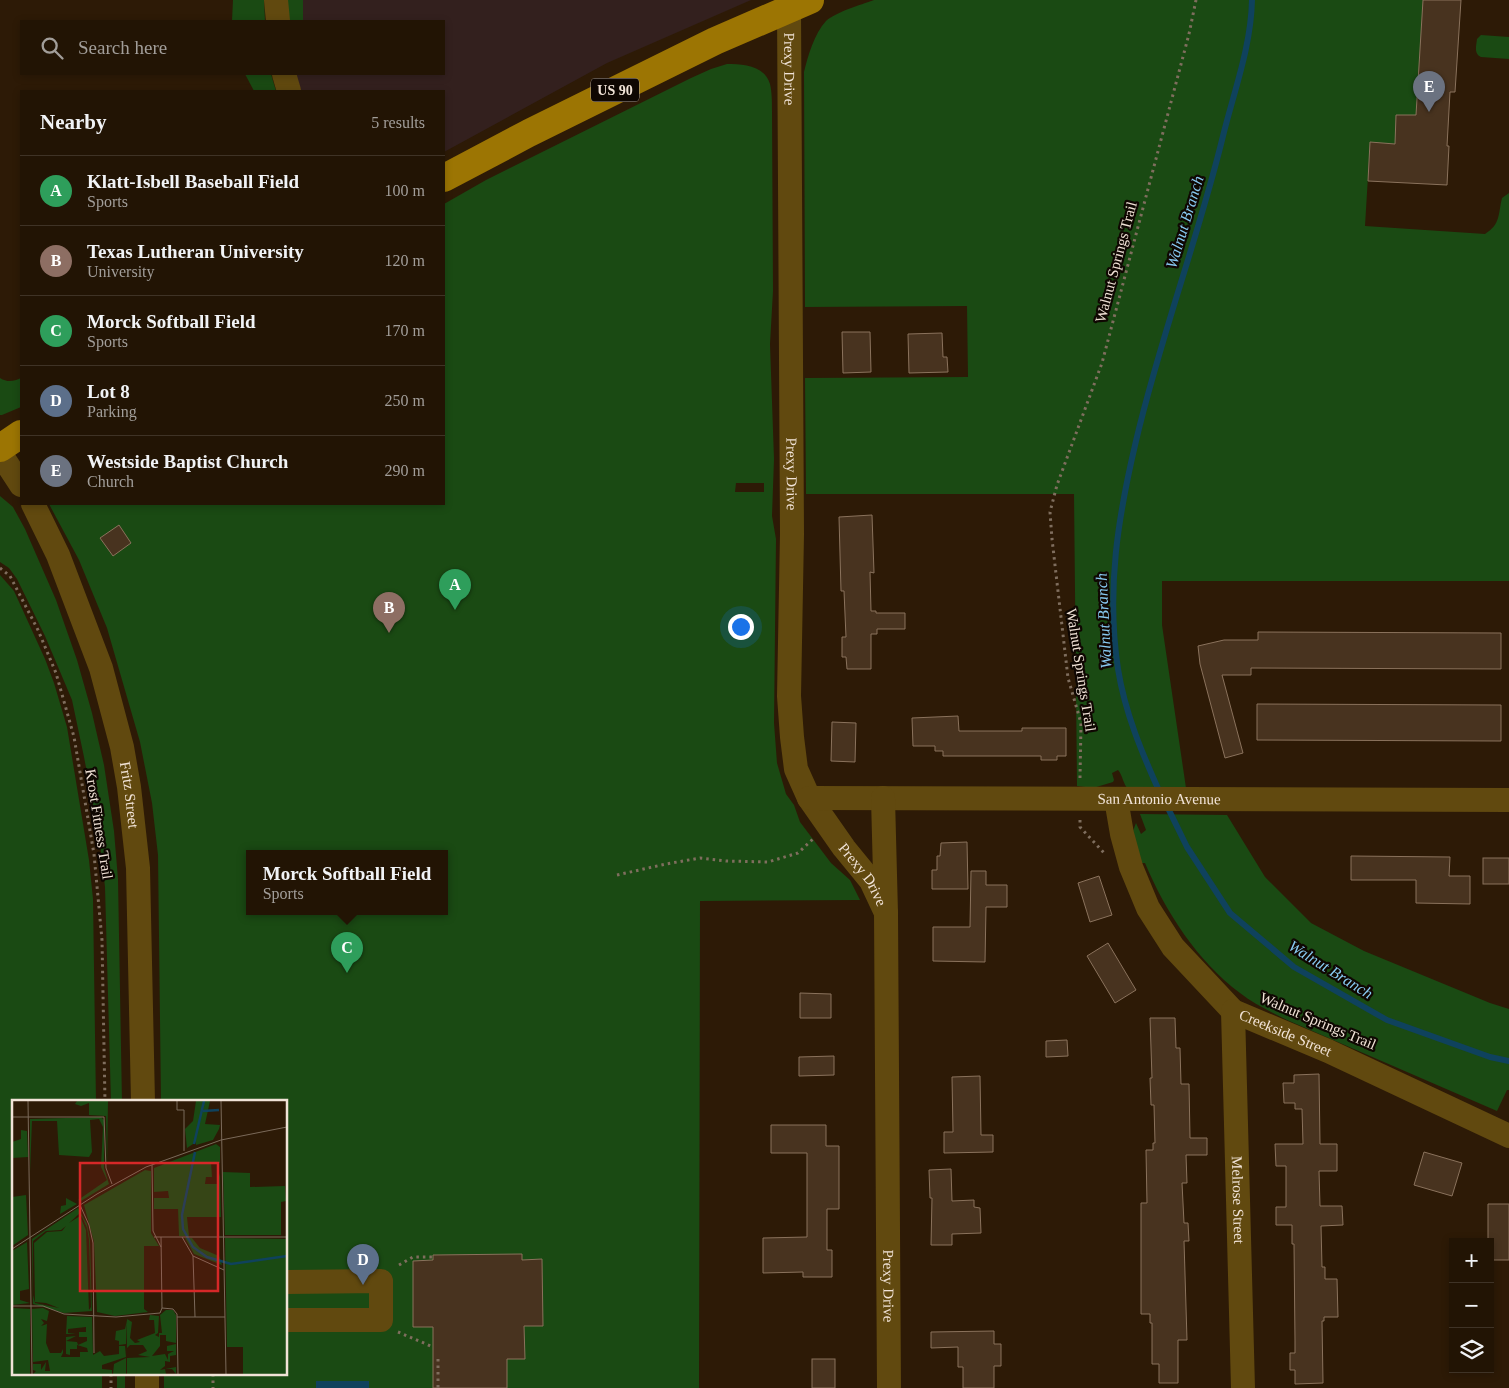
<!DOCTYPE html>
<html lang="en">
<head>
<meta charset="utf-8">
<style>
  body { margin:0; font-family:Georgia,serif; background:#2e2113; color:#f1f3f6 }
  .controls { position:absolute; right:15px; bottom:15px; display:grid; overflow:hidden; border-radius:0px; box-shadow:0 2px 8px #0003 }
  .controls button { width:45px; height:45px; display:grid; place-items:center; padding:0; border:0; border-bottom:1px solid #3f3326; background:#221404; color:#f1f3f6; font:25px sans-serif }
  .you { position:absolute; left:740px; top:626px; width:18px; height:18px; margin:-12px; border:4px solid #fff; border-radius:50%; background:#1a73e8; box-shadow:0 0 0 8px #1a73e833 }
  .badge { display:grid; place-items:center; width:32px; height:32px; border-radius:50%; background:#7c3aed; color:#fff; font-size:16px; font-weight:700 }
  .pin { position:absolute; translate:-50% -41px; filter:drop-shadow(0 1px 2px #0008) }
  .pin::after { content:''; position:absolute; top:26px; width:18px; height:15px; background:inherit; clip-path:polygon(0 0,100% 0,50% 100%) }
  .popup { position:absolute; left:246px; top:850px; width:202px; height:65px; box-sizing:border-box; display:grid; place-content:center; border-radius:0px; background:#221404; filter:drop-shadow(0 1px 4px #0005); font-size:16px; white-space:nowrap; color:#a29e9a }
  .popup b { font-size:19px; color:#f1f3f6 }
  .popup::after { content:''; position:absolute; left:50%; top:100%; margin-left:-10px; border:10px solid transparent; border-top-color:#221404 }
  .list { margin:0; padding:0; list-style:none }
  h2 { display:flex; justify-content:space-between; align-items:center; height:65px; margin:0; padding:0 20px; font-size:21px }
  h2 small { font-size:16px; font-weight:400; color:#a29e9a }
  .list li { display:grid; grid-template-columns:32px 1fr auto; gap:15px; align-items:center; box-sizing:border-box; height:70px; padding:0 20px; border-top:1px solid #3f3326 }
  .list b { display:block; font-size:19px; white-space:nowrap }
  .list p { margin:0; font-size:16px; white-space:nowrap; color:#a29e9a }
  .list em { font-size:16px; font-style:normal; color:#a29e9a }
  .icon { flex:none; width:28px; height:28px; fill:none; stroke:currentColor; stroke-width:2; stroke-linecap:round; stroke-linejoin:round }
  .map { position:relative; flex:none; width:1509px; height:1388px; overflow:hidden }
  .search { position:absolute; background:#221404; box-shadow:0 2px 8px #0003; left:20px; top:20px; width:425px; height:55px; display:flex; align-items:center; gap:12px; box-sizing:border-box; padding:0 18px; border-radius:0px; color:#a29e9a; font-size:19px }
  .panel { position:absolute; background:#221404; box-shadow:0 2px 8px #0003; left:20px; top:90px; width:425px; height:415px; border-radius:0px }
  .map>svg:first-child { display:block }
  .industrial { fill:#33201e }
  .green { fill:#1a4a13; fill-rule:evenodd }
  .water { fill:#0f425d }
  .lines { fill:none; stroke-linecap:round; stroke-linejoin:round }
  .stream { stroke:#0f425d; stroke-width:6 }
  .building { fill:#48331f; stroke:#8a725c }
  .path { stroke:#7f6e5e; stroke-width:3; stroke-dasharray:2.5 4; stroke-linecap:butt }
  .minor { stroke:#61490f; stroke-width:24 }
  .major { stroke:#9c7503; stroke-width:28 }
  .labels { text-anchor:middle; stroke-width:4.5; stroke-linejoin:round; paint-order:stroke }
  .shield { fill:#0f0702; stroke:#ada197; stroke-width:1 }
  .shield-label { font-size:14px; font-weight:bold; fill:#f1e3d7 }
  .street-label { font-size:15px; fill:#f1e3d7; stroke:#0f0702 }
  .water-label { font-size:16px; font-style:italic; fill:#88c9f1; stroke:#0f0702 }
  .inset-river { fill:none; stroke:#0f425d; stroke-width:2.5 }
  .inset-road { fill:none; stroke:#7b6a5a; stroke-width:1 }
  .view { fill:#d62828; fill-opacity:0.15; stroke:#d62828; stroke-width:2.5 }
  .inset-edge { fill:none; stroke:#f1e3d7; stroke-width:2.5 }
</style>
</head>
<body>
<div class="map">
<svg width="1509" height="1388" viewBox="0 0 1509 1388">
  <rect width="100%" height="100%" fill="#2d1a06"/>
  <path class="industrial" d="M 286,0 L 751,0 L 607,63 L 444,152 L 444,91 L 300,91 L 296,74 L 444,74 L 444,21 L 288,21 Z"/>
  <g class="green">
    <path d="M 233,0 L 264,0 L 265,21 L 232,21 Z"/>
    <path d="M 286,0 L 303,0 L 303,21 L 288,21 Z"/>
    <path d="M 874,0 L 1423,0 L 1418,90 L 1439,146 L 1370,143 L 1365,226 L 1485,234 C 1501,224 1498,214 1502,198 L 1509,193 L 1509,581 L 1162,581 L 1162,625 L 1186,788 L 1128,789 C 1123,784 1123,776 1118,770 L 1112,773 L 1114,780 L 1113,782 L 1093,788 L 1077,786 L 1074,494 L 806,494 L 805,378 L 968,377 L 967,306 L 805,307 L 804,72 C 808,56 814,34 826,21 C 836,12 860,5 874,0 ZM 1396,115 L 1413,115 L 1396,131 Z"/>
    <path d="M 1481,35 L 1509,37 L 1509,59 L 1481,57 C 1474,54 1476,47 1477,39 Z"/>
    <path d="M 727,64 C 743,64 764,65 770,84 C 772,92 772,103 772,111 L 773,291 L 770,344 L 774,459 L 772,516 L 776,539 L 774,723 L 777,763 L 786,794 L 794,805 L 800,822 L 831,863 L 850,880 L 860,900 L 700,901 L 699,1388 L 164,1388 L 164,1374 L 286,1374 L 286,1102 L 161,1102 L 158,855 L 152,803 L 140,742 L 107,628 L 79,560 L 49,504 L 444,504 L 444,204 L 486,180 L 691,78 L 711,69 ZM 764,483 L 764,492 L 735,492 L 736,483 ZM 250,854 L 444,854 L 444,912 L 250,912 Z"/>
    <path d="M 245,74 L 271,74 L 276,91 L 254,91 Z"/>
    <path d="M 0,378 C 8,383 14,381 21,378 L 21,407 L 2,415 L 0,415 Z"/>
    <path d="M 0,496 L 13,507 L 25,529 L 56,600 L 77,660 L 92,713 L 104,765 L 114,831 L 118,879 L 122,1102 L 111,1102 L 105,887 L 99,836 L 84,757 L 72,700 L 45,636 L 17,579 L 9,568 L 0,562 Z"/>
    <path d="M 0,575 L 14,591 L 45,659 L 54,683 L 67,727 L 89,860 L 93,899 L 96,1102 L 14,1102 L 14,1374 L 102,1374 L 102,1388 L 0,1388 Z"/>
    <path d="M 1140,814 L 1227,815 L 1265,877 L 1311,923 L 1364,951 L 1490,1003 L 1509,1009 L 1509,1090 L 1507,1090 L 1497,1111 L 1287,1020 C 1271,1012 1254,1004 1240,993 C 1198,962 1165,911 1145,863 L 1137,863 L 1133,831 L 1136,823 L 1141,834 L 1146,830 Z"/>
    <rect x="117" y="1374" width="8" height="14"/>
  </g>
  <rect class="water" x="316" y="1381" width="53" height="7"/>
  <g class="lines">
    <g class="stream">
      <path d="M 1160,793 C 1142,753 1125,713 1118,669 C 1106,590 1118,517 1136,441 C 1160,338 1198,239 1223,136 C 1234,91 1251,47 1252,0"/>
      <path d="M 1166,804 L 1187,847 L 1230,913 L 1294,967 L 1387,1020 L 1490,1057 L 1509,1061"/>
    </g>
  </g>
  <g class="building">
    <path d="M 1423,0 L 1461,0 L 1455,92 L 1450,92 L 1447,146 L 1449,146 L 1447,185 L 1368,181 L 1370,142 L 1395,144 L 1396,115 L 1416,115 Z"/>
    <path d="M 842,332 L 870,332 L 871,372 L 843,373 Z"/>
    <path d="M 942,333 L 943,357 L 947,357 L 948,372 L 909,373 L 908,334 Z"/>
    <path d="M 872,515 L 874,573 L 870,572 L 871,611 L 876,611 L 876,613 L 905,613 L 905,629 L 877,629 L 877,634 L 871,634 L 871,669 L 847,669 L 846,657 L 842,657 L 842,637 L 846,637 L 844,591 L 841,591 L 839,517 Z"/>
    <path d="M 119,525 L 131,543 L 113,556 L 100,538 Z"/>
    <path d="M 1258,632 L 1501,633 L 1501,669 L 1251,668 L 1251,675 L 1222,675 L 1243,753 L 1225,758 L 1200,664 L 1198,646 L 1224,640 L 1258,640 Z"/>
    <path d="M 1257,704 L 1501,705 L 1501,741 L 1257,740 Z"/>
    <path d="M 958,716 L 959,731 L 1022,731 L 1022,728 L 1066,728 L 1066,756 L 1057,756 L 1057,760 L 1041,760 L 1041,756 L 943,756 L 943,751 L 935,751 L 935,746 L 913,746 L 912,718 Z"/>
    <path d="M 832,722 L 856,723 L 855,762 L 831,761 Z"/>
    <path d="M 967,842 L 968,889 L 932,889 L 932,870 L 937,870 L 937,856 L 940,856 L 941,843 Z"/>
    <path d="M 1351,856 L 1450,857 L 1449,876 L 1470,876 L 1470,904 L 1416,903 L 1416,880 L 1351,880 Z"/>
    <rect x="1483" y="858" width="26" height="26"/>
    <path d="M 971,871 L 986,871 L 986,885 L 1007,885 L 1007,907 L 986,907 L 985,962 L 933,961 L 933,927 L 970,927 Z"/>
    <path d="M 1099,876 L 1112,915 L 1090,922 L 1078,883 Z"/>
    <path d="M 1108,943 L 1136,990 L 1115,1003 L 1087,956 Z"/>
    <path d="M 800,993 L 831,994 L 831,1018 L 800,1018 Z"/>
    <path d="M 1150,1018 L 1175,1018 L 1176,1048 L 1180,1048 L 1181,1084 L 1189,1084 L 1190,1138 L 1207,1138 L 1207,1155 L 1186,1155 L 1187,1183 L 1182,1183 L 1184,1223 L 1188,1223 L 1189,1241 L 1184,1241 L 1187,1340 L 1178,1340 L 1178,1383 L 1159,1383 L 1159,1364 L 1152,1364 L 1152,1323 L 1150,1323 L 1150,1314 L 1141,1314 L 1141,1203 L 1147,1203 L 1146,1150 L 1153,1150 L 1153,1143 L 1155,1143 L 1154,1105 L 1151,1105 L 1150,1078 L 1152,1078 Z"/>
    <path d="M 1067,1040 L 1068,1056 L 1046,1057 L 1046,1041 Z"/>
    <path d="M 834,1056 L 834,1075 L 799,1076 L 799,1057 Z"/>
    <path d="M 1319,1074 L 1320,1144 L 1337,1144 L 1337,1171 L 1319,1171 L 1320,1206 L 1342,1206 L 1343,1225 L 1321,1226 L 1322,1267 L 1325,1267 L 1325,1279 L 1337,1279 L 1338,1317 L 1324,1317 L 1324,1321 L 1322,1321 L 1323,1383 L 1295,1384 L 1295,1370 L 1290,1370 L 1290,1353 L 1295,1353 L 1295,1341 L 1294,1244 L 1292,1244 L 1292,1225 L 1276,1225 L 1276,1207 L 1286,1207 L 1286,1166 L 1276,1166 L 1275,1144 L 1303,1144 L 1302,1109 L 1295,1109 L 1295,1103 L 1284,1103 L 1283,1083 L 1294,1083 L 1294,1075 Z"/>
    <path d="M 980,1076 L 981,1135 L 993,1135 L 993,1152 L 944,1153 L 944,1132 L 953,1132 L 952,1077 Z"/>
    <path d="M 771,1125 L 826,1125 L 826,1146 L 839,1146 L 839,1209 L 827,1209 L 827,1250 L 832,1250 L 832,1277 L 803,1277 L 803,1272 L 763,1273 L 763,1238 L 807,1237 L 807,1153 L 771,1153 Z"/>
    <path d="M 1424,1152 L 1462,1163 L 1452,1196 L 1414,1185 Z"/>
    <path d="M 951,1169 L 952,1201 L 974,1200 L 974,1207 L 980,1208 L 981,1233 L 952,1234 L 952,1245 L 931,1245 L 932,1198 L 930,1198 L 929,1170 Z"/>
    <path d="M 1488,1204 L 1509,1204 L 1509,1260 L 1490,1260 L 1490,1242 L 1488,1242 Z"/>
    <path d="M 522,1254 L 522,1260 L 542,1259 L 543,1326 L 524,1326 L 525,1359 L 507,1359 L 507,1388 L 433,1388 L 433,1327 L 413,1327 L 413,1261 L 433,1260 L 433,1255 Z"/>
    <path d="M 994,1331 L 994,1344 L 1001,1344 L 1001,1366 L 994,1366 L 994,1388 L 963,1388 L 963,1367 L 958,1367 L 958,1347 L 931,1348 L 931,1332 Z"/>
    <rect x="812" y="1359" width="23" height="29"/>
  </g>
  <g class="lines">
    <g class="path">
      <path d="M 0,568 L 10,576 L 38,630 L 56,673 L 74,737 L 94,854 L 102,940 L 105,1102"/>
      <path d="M 1080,778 L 1081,723 L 1068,678 L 1052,539 L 1050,512 L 1057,485 L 1102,363 L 1189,34 L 1196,0"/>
      <path d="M 1080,820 L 1080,827 L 1105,854"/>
      <path d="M 617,875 L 666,864 L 700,858 L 726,861 L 768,862 L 798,853 L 813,839"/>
      <path d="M 399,1265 L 413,1257 L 433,1257"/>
      <path d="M 398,1332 L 433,1347"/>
      <path d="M 438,1359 L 438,1388"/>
      <path d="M 111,1374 L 111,1388"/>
      <path d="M 213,1374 L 213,1388"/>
    </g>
    <g class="minor">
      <path d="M 276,0 L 278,21"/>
      <path id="s1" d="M 789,9 L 792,534 L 789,696 L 792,737 L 796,769 L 809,798 L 844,848 L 871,881 L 886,913"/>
      <path d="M 284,74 L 289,91"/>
      <path d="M 0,453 L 21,485"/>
      <path id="s2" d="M 33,504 L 58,555 L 101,668 L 122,747 L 129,787 L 138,868 L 143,1102"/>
      <path id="s3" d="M 809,798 L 1509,800"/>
      <path id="s4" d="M 883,798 L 886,913 L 889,1388"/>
      <path id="s5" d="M 1116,799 L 1122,834 L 1131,867 L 1148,908 L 1173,947 L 1233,1011 L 1328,1051 L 1509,1136"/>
      <path id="s6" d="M 1233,1011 L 1243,1388"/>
      <path d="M 286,1282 L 381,1281 L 381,1320 L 286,1320"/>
      <path d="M 147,1374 L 147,1388"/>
    </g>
    <g class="major">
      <path d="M 444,178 L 529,133 L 715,41 L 810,0"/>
      <path d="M 0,448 L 21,434"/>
    </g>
  </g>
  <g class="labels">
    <rect class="shield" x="591" y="78.5" width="48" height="23" rx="4"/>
    <g class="shield-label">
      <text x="615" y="95">US 90</text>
    </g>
    <g class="street-label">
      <text dy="5" stroke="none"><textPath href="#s1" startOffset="60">Prexy Drive</textPath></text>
      <text transform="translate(1116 262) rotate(-75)" y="5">Walnut Springs Trail</text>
      <text dy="5" stroke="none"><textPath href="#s1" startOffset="465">Prexy Drive</textPath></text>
      <text transform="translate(1081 670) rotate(81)" y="5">Walnut Springs Trail</text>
      <text dy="5" stroke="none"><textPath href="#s2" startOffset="308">Fritz Street</textPath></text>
      <text dy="5" stroke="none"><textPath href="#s3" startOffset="350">San Antonio Avenue</textPath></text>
      <text transform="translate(99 824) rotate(81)" y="5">Krost Fitness Trail</text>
      <text dy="5" stroke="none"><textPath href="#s1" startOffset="886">Prexy Drive</textPath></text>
      <text transform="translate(1318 1021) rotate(23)" y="5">Walnut Springs Trail</text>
      <text dy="5" stroke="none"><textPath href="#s5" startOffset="305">Creekside Street</textPath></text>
      <text dy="5" stroke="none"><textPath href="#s6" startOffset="189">Melrose Street</textPath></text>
      <text dy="5" stroke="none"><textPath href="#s4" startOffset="488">Prexy Drive</textPath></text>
    </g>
    <g class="water-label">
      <text transform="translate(1184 222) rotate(-73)" y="6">Walnut Branch</text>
      <text transform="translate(1103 621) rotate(-93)" y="6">Walnut Branch</text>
      <text transform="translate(1331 969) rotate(32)" y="6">Walnut Branch</text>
    </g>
  </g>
  <g transform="translate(12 1100)">
    <rect width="275" height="275" fill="#2d1a06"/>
    <path d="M 65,1 L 96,1 L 95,68 L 94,16 L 77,15 L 77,3 L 69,6 L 63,4 ZM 184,1 L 198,1 L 193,24 L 208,25 L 207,29 L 201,40 L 184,45 L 184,42 L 175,48 L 173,29 L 181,21 ZM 89,17 L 92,20 L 92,68 L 97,84 L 69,101 L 66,100 L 95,80 L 89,67 L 91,27 L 87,19 L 78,20 L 80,52 L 77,57 L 47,55 L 45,21 L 20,21 L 18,72 L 18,19 ZM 9,30 L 15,31 L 16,57 L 0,58 L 0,42 L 9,39 ZM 204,44 L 208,47 L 208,63 L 199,62 L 200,77 L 194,77 L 193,84 L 205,84 L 208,73 L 209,117 L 175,117 L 177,136 L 167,136 L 166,109 L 142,109 L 142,98 L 157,98 L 156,91 L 142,92 L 142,68 ZM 133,70 L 139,71 L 139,133 L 147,146 L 132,146 L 132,209 L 136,212 L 103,216 L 85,212 L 82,142 L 72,105 ZM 211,72 L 238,73 L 238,87 L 273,86 L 274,101 L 269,102 L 269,135 L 213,135 ZM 14,95 L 16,135 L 0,146 L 0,97 ZM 54,98 L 65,104 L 48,114 L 49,106 L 54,105 ZM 66,108 L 75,124 L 78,140 L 80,211 L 52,213 L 21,204 L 20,139 ZM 67,114 L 70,117 L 75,128 L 77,140 L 79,207 L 77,210 L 74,130 L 68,116 L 57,123 ZM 54,126 L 50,131 L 35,132 L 22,143 L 23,202 L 34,203 L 47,208 L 23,203 L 21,195 L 21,141 L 34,131 L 49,130 ZM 173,138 L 180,138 L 188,148 L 207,156 L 210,165 L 182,154 ZM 213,138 L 275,139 L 275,274 L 231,274 L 231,247 L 215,247 ZM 15,142 L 17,189 L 8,191 L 8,200 L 18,203 L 0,205 L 0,151 ZM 0,208 L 18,209 L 18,274 L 0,274 ZM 31,208 L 37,211 L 35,221 L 29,219 L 32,223 L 29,226 L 35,224 L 34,243 L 38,253 L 49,253 L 51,249 L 51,220 L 51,253 L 49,257 L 68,257 L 68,252 L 76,252 L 75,248 L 65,245 L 65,249 L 58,249 L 58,255 L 54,254 L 54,237 L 64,236 L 54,241 L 65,242 L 66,245 L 75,241 L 75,237 L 67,237 L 67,232 L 74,232 L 74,227 L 56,229 L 56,233 L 64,234 L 54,234 L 55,216 L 80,217 L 81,255 L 88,251 L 92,256 L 107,254 L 107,246 L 113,246 L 114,257 L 90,265 L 90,269 L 100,270 L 100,274 L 21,274 L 24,271 L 21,270 L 21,264 L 29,264 L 29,270 L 34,262 L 33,271 L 38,271 L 36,260 L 21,262 L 20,209 ZM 154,210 L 161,210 L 164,215 L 164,243 L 154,241 L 154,235 L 148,235 L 148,246 L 140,256 L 153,254 L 156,260 L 156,254 L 162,251 L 155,251 L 155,246 L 164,244 L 164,255 L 158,256 L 158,262 L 153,261 L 153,266 L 148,270 L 164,267 L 164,274 L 160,269 L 153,269 L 154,274 L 115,274 L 115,258 L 138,257 L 126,255 L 135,251 L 131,245 L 118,245 L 115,248 L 115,219 L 120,222 L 118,238 L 123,243 L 128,242 L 125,240 L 143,233 L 142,220 L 137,220 L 138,215 L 147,216 L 146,233 L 143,235 L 147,237 L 147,233 L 150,233 L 148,215 ZM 115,220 L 114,244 L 107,245 L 107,241 L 103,240 L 104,231 L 113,229 ZM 114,258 L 114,274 L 101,274 L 102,264 Z" fill="#1a4a13" fill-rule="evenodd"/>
    <path class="inset-river" d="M 191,11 L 207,10M 182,44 L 192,1M 183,52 L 170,115 L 171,129 L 181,147 L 195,157 L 219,164 L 275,156"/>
    <path class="inset-road" d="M 16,1 L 20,274M 165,1 L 165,10 L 172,10 L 172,51M 209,1 L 214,274M 0,17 L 92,17 L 94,68 L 100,84M 140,65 L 141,131 L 149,147M 68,105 L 77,125 L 81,143 L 82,253M 142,137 L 275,137M 149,137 L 150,208M 170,137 L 181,156 L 212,170M 0,149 L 85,94 L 134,67 L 209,40 L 275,27M 181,156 L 183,217M 0,206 L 31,206 L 52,214 L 104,217 L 148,213 L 150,208M 150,208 L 161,209 L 165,214 L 166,274M 165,217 L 213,217"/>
    <path class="view" d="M 68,63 L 206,63 L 206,191 L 68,191 Z"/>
    <rect width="275" height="275" class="inset-edge"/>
  </g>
</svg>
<div class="controls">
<button>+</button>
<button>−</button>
<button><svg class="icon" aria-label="layers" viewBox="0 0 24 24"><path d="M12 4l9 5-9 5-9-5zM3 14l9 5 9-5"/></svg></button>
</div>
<div class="you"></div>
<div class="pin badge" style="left:455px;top:610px;background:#2e9e5b">A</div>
<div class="pin badge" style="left:389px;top:633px;background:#8d6e63">B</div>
<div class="pin badge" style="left:347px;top:973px;background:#2e9e5b">C</div>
<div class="popup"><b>Morck Softball Field</b>Sports</div>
<div class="pin badge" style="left:363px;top:1285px;background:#5c6f8a">D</div>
<div class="pin badge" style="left:1429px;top:112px;background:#6b7280">E</div>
<div class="search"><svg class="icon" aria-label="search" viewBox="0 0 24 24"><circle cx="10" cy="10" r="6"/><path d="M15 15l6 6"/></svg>Search here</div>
<section class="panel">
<h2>Nearby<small>5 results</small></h2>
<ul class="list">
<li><span class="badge" style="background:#2e9e5b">A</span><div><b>Klatt-Isbell Baseball Field</b><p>Sports</p></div><em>100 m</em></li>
<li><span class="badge" style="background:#8d6e63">B</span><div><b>Texas Lutheran University</b><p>University</p></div><em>120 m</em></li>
<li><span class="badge" style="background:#2e9e5b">C</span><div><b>Morck Softball Field</b><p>Sports</p></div><em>170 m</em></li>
<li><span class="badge" style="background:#5c6f8a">D</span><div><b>Lot 8</b><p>Parking</p></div><em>250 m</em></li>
<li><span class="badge" style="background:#6b7280">E</span><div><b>Westside Baptist Church</b><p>Church</p></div><em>290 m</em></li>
</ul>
</section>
</div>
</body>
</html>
